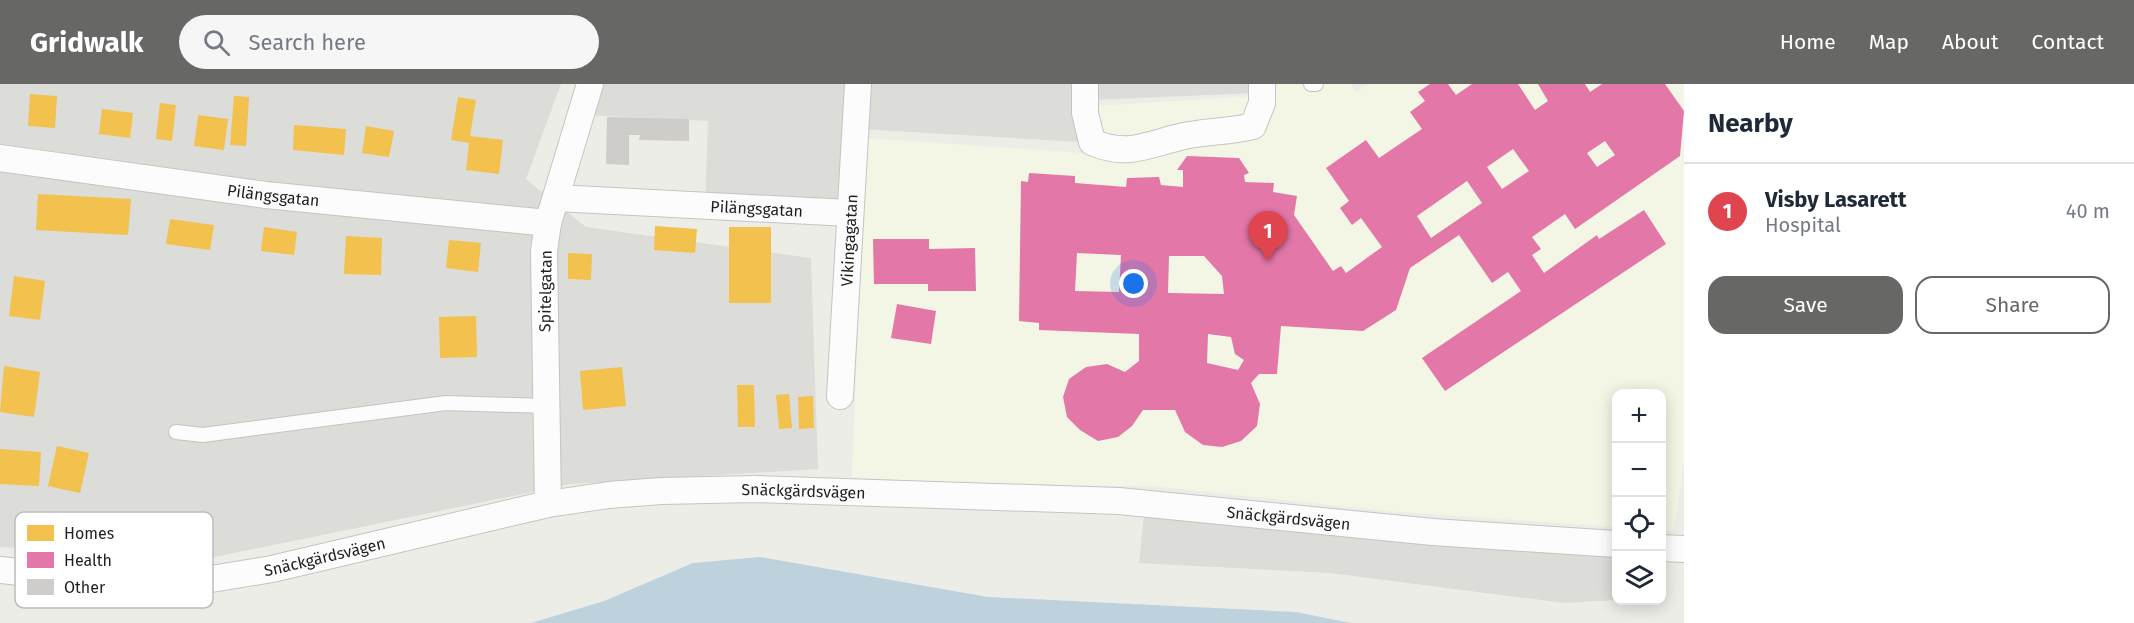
<!DOCTYPE html>
<html lang="en">
<head>
<meta charset="utf-8">
<style>
  body { margin:0; font-family:"Fira Sans",sans-serif; background:#f6f6f7; color:#1f2937 }
  .controls { position:absolute; right:18px; bottom:18px; display:grid; overflow:hidden; border-radius:12px; box-shadow:0 3px 15px #0003 }
  .controls button { width:54px; height:54px; display:grid; place-items:center; padding:0; border:0; border-bottom:2px solid #e0e1e3; background:#fff; color:#1f2937; font:30px sans-serif }
  .you { position:absolute; left:1134px; top:200px; width:21px; height:21px; margin:-15px; border:4px solid #fff; border-radius:50%; background:#1a73e8; box-shadow:0 0 0 9px #1a73e833 }
  .badge { display:grid; place-items:center; width:39px; height:39px; border-radius:50%; background:#676765; color:#fff; font-size:20px; font-weight:700 }
  .pin { position:absolute; translate:-50% -50px; filter:drop-shadow(0 2px 3px #0008) }
  .pin::after { content:''; position:absolute; top:32px; width:21px; height:18px; background:inherit; clip-path:polygon(0 0,100% 0,50% 100%) }
  .list { margin:0; padding:0; list-style:none }
  h2 { display:flex; justify-content:space-between; align-items:center; height:78px; margin:0; padding:0 24px; font-size:26px }
  h2 small { font-size:20px; font-weight:400; color:#747a83 }
  .list li { display:grid; grid-template-columns:39px 1fr auto; gap:18px; align-items:center; box-sizing:border-box; height:96px; padding:0 24px; border-top:2px solid #e0e1e3 }
  .list b { display:block; font-size:22px; white-space:nowrap }
  .list p { margin:0; font-size:20px; white-space:nowrap; color:#747a83 }
  .list em { font-size:20px; font-style:normal; color:#747a83 }
  .actions { display:flex; gap:12px; padding:18px 24px }
  .actions a { flex:1; padding:14px 0; border:2px solid #676765; border-radius:18px; text-align:center; font-size:21px; color:#676765 }
  .actions .main { background:#676765; color:#fff }
  .icon { flex:none; width:33px; height:33px; fill:none; stroke:currentColor; stroke-width:2; stroke-linecap:round; stroke-linejoin:round }
  .map { position:relative; flex:none; width:1684px; height:539px; overflow:hidden }
  header { display:flex; align-items:center; gap:36px; box-sizing:border-box; height:84px; padding:0 30px; background:#676765; color:#fff }
  header strong { font-size:28px }
  nav { display:flex; gap:33px; margin-inline-start:auto; font-size:21px }
  .search { width:420px; height:54px; background:#f6f6f7; display:flex; align-items:center; gap:15px; box-sizing:border-box; padding:0 21px; border-radius:33px; color:#747a83; font-size:22px }
  main { display:flex }
  aside { flex:1; background:#fff }
  .map>svg:first-child { display:block }
  .residential { fill:#dcdcd9 }
  .education { fill:#f3f6e4 }
  .water { fill:#bed2de }
  .homes { fill:#f2c14e }
  .health { fill:#e377a8; fill-rule:evenodd }
  .building { fill:#cecdc9 }
  .lines { fill:none; stroke-linecap:round; stroke-linejoin:round }
  .lane-casing { stroke:#c4c4c2; stroke-width:16 }
  .street-casing { stroke:#c4c4c2; stroke-width:28 }
  .lane { stroke:#fcfcfc; stroke-width:14 }
  .street { stroke:#fcfcfc; stroke-width:26 }
  .labels { text-anchor:middle; stroke-width:6; stroke-linejoin:round; paint-order:stroke }
  .street-label { font-size:16px; fill:#1f1f1f; stroke:#fff }
  .key { fill:#fff; stroke:#bcbcbc; stroke-width:1.5 }
  .key-label { font-size:16px; fill:#1f1f1f }
</style>
</head>
<body>
<header>
<strong>Gridwalk</strong>
<div class="search"><svg class="icon" aria-label="search" viewBox="0 0 24 24"><circle cx="10" cy="10" r="6"/><path d="M15 15l6 6"/></svg>Search here</div>
<nav><a>Home</a><a>Map</a><a>About</a><a>Contact</a></nav>
</header>
<main>
<div class="map">
<svg width="1684" height="539" viewBox="0 0 1684 539">
  <rect width="100%" height="100%" fill="#edede8"/>
  <g class="residential">
    <path d="M 0,0 L 561,0 L 526,95 L 586,143 L 811,174 L 818,385 L 571,400 L 210,474 L 0,463 Z"/>
    <path d="M 595,0 L 853,0 L 845,125 L 705,118 L 708,37 L 586,31 Z"/>
    <path d="M 864,0 L 1082,0 L 1081,58 L 860,45 Z"/>
    <path d="M 1092,0 L 1257,0 L 1257,9 L 1091,16 Z"/>
    <path d="M 1144,430 L 1616,474 L 1616,516 L 1564,519 L 1330,489 L 1139,479 Z"/>
  </g>
  <path class="education" d="M 1271,0 L 1351,0 L 1356,8 L 1368,0 L 1684,0 L 1684,375 L 1674,447 L 1662,446 L 1662,310 L 1616,310 L 1616,443 L 1388,427 L 1153,402 L 976,402 L 852,393 L 865,54 L 1083,69 L 1093,22 L 1255,12 Z"/>
  <path class="water" d="M 760,473 L 988,513 L 1296,528 L 1351,539 L 531,539 L 604,517 L 693,479 Z"/>
  <g class="homes">
    <path d="M 30,10 L 57,12 L 55,44 L 28,42 Z"/>
    <path d="M 234,12 L 249,13 L 246,62 L 230,61 Z"/>
    <path d="M 458,13 L 476,16 L 470,52 L 503,56 L 499,90 L 466,86 L 469,59 L 451,56 Z"/>
    <path d="M 160,19 L 176,21 L 172,57 L 156,55 Z"/>
    <path d="M 102,25 L 133,29 L 130,54 L 99,50 Z"/>
    <path d="M 198,31 L 228,35 L 224,66 L 194,62 Z"/>
    <path d="M 294,41 L 346,45 L 344,71 L 293,66 Z"/>
    <path d="M 366,42 L 394,47 L 389,73 L 362,69 Z"/>
    <path d="M 38,110 L 131,115 L 128,151 L 36,146 Z"/>
    <path d="M 170,135 L 214,141 L 210,166 L 166,160 Z"/>
    <path d="M 655,142 L 697,145 L 695,169 L 654,166 Z"/>
    <path d="M 264,143 L 297,148 L 294,171 L 261,167 Z"/>
    <rect x="729" y="143" width="42" height="76"/>
    <path d="M 346,152 L 382,154 L 381,191 L 344,190 Z"/>
    <path d="M 449,156 L 481,159 L 478,188 L 446,184 Z"/>
    <path d="M 568,169 L 592,170 L 591,196 L 568,195 Z"/>
    <path d="M 14,192 L 45,197 L 40,236 L 9,232 Z"/>
    <path d="M 476,232 L 477,273 L 440,274 L 439,233 Z"/>
    <path d="M 4,282 L 40,288 L 34,333 L 0,328 Z"/>
    <path d="M 622,283 L 626,322 L 583,326 L 580,287 Z"/>
    <path d="M 737,301 L 754,301 L 755,343 L 738,343 Z"/>
    <path d="M 789,310 L 792,344 L 779,345 L 776,311 Z"/>
    <path d="M 813,312 L 814,344 L 799,345 L 798,313 Z"/>
    <path d="M 57,362 L 89,369 L 80,409 L 48,402 Z"/>
    <path d="M 0,365 L 41,368 L 39,402 L 0,400 Z"/>
  </g>
  <g class="health">
    <path d="M 1430,0 L 1448,0 L 1456,11 L 1472,0 L 1518,0 L 1535,26 L 1548,17 L 1538,0 L 1585,0 L 1590,8 L 1602,0 L 1665,0 L 1684,27 L 1680,72 L 1575,145 L 1565,130 L 1532,153 L 1541,165 L 1532,171 L 1544,189 L 1597,151 L 1599,155 L 1644,126 L 1666,160 L 1445,307 L 1422,274 L 1521,207 L 1508,188 L 1492,199 L 1459,151 L 1410,184 L 1396,226 L 1363,247 L 1281,242 L 1277,290 L 1259,290 L 1251,299 L 1260,320 L 1257,342 L 1241,357 L 1222,363 L 1203,361 L 1185,348 L 1175,326 L 1143,326 L 1132,342 L 1118,353 L 1098,357 L 1080,346 L 1067,333 L 1063,313 L 1069,295 L 1086,283 L 1107,280 L 1125,288 L 1139,277 L 1139,250 L 1039,246 L 1039,239 L 1019,237 L 1021,97 L 1028,98 L 1029,89 L 1075,92 L 1075,99 L 1126,103 L 1127,94 L 1159,93 L 1161,101 L 1183,103 L 1183,86 L 1177,86 L 1187,72 L 1239,74 L 1249,89 L 1244,91 L 1245,98 L 1274,99 L 1273,108 L 1297,112 L 1294,131 L 1333,187 L 1341,182 L 1346,189 L 1382,163 L 1361,134 L 1352,141 L 1340,124 L 1349,117 L 1326,84 L 1366,56 L 1379,74 L 1422,45 L 1410,28 L 1425,17 L 1418,8 ZM 1605,57 L 1615,71 L 1597,83 L 1587,69 ZM 1513,65 L 1529,87 L 1502,105 L 1487,83 ZM 1467,97 L 1482,119 L 1431,154 L 1417,132 ZM 1077,169 L 1121,171 L 1119,208 L 1075,207 ZM 1169,172 L 1204,172 L 1222,192 L 1224,210 L 1168,209 ZM 1208,250 L 1231,253 L 1235,270 L 1244,276 L 1238,286 L 1207,279 Z"/>
    <path d="M 873,155 L 929,155 L 929,165 L 975,164 L 976,207 L 928,207 L 928,200 L 874,200 Z"/>
    <path d="M 897,220 L 936,227 L 931,260 L 891,254 Z"/>
  </g>
  <path class="building" d="M 607,33 L 689,35 L 689,57 L 639,56 L 640,51 L 629,51 L 629,81 L 606,80 Z"/>
  <g class="lines">
    <g class="lane-casing">
      <g id="lane">
        <path d="M 1311,0 L 1316,0"/>
        <path d="M 176,348 L 203,351 L 446,319 L 546,322"/>
      </g>
    </g>
    <g class="street-casing">
      <g id="street">
        <path d="M 1085,0 L 1085,29 L 1092,58 C 1128,74 1148,60 1184,52 C 1207,47 1230,48 1253,42 L 1262,19 L 1262,0"/>
        <path id="s1" d="M 0,74 L 266,111 L 548,139"/>
        <path id="s2" d="M 556,114 L 849,129"/>
        <path id="s3" d="M 840,312 L 858,0"/>
        <path d="M 548,420 L 544,167 L 548,139 L 590,0"/>
        <path d="M 1662,464 L 1684,465"/>
        <path id="s4" d="M 0,486 L 112,498 L 175,501 L 272,485 L 548,420 L 609,411 L 661,407 L 755,405 L 1119,417 L 1433,448 L 1616,460"/>
      </g>
    </g>
    <use href="#lane" class="lane"/>
    <use href="#street" class="street"/>
  </g>
  <g class="labels">
    <g class="street-label">
      <text dy="6" stroke="none"><textPath href="#s1" startOffset="276">Pilängsgatan</textPath></text>
      <text dy="6" stroke="none"><textPath href="#s2" startOffset="201">Pilängsgatan</textPath></text>
      <text dy="6" stroke="none"><textPath href="#s3" startOffset="156">Vikingagatan</textPath></text>
      <text transform="translate(545 207) rotate(-89)" y="6">Spitelgatan</text>
      <text dy="6" stroke="none"><textPath href="#s4" startOffset="814">Snäckgärdsvägen</textPath></text>
      <text dy="6" stroke="none"><textPath href="#s4" startOffset="1300">Snäckgärdsvägen</textPath></text>
      <text dy="6" stroke="none"><textPath href="#s4" startOffset="328">Snäckgärdsvägen</textPath></text>
    </g>
  </g>
  <rect x="15" y="428" width="198" height="96" rx="9" class="key"/>
  <rect x="27" y="441" width="27" height="16" fill="#f2c14e"/>
  <rect x="27" y="468" width="27" height="16" fill="#e377a8"/>
  <rect x="27" y="495" width="27" height="16" fill="#cecdc9"/>
  <g class="key-label">
    <text x="64" y="455">Homes</text>
    <text x="64" y="482">Health</text>
    <text x="64" y="509">Other</text>
  </g>
</svg>
<div class="controls">
<button>+</button>
<button>−</button>
<button><svg class="icon" aria-label="locate" viewBox="0 0 24 24"><circle cx="12" cy="12" r="6"/><path d="M12 2v4M12 18v4M2 12h4M18 12h4"/></svg></button>
<button><svg class="icon" aria-label="layers" viewBox="0 0 24 24"><path d="M12 4l9 5-9 5-9-5zM3 14l9 5 9-5"/></svg></button>
</div>
<div class="you"></div>
<div class="pin badge" style="left:1268px;top:177px;background:#e0444e">1</div>
</div>
<aside>
<h2>Nearby<small></small></h2>
<ul class="list">
<li><span class="badge" style="background:#e0444e">1</span><div><b>Visby Lasarett</b><p>Hospital</p></div><em>40 m</em></li>
</ul>
<div class="actions"><a class="main">Save</a><a>Share</a></div>
</aside>
</main>
</body>
</html>
